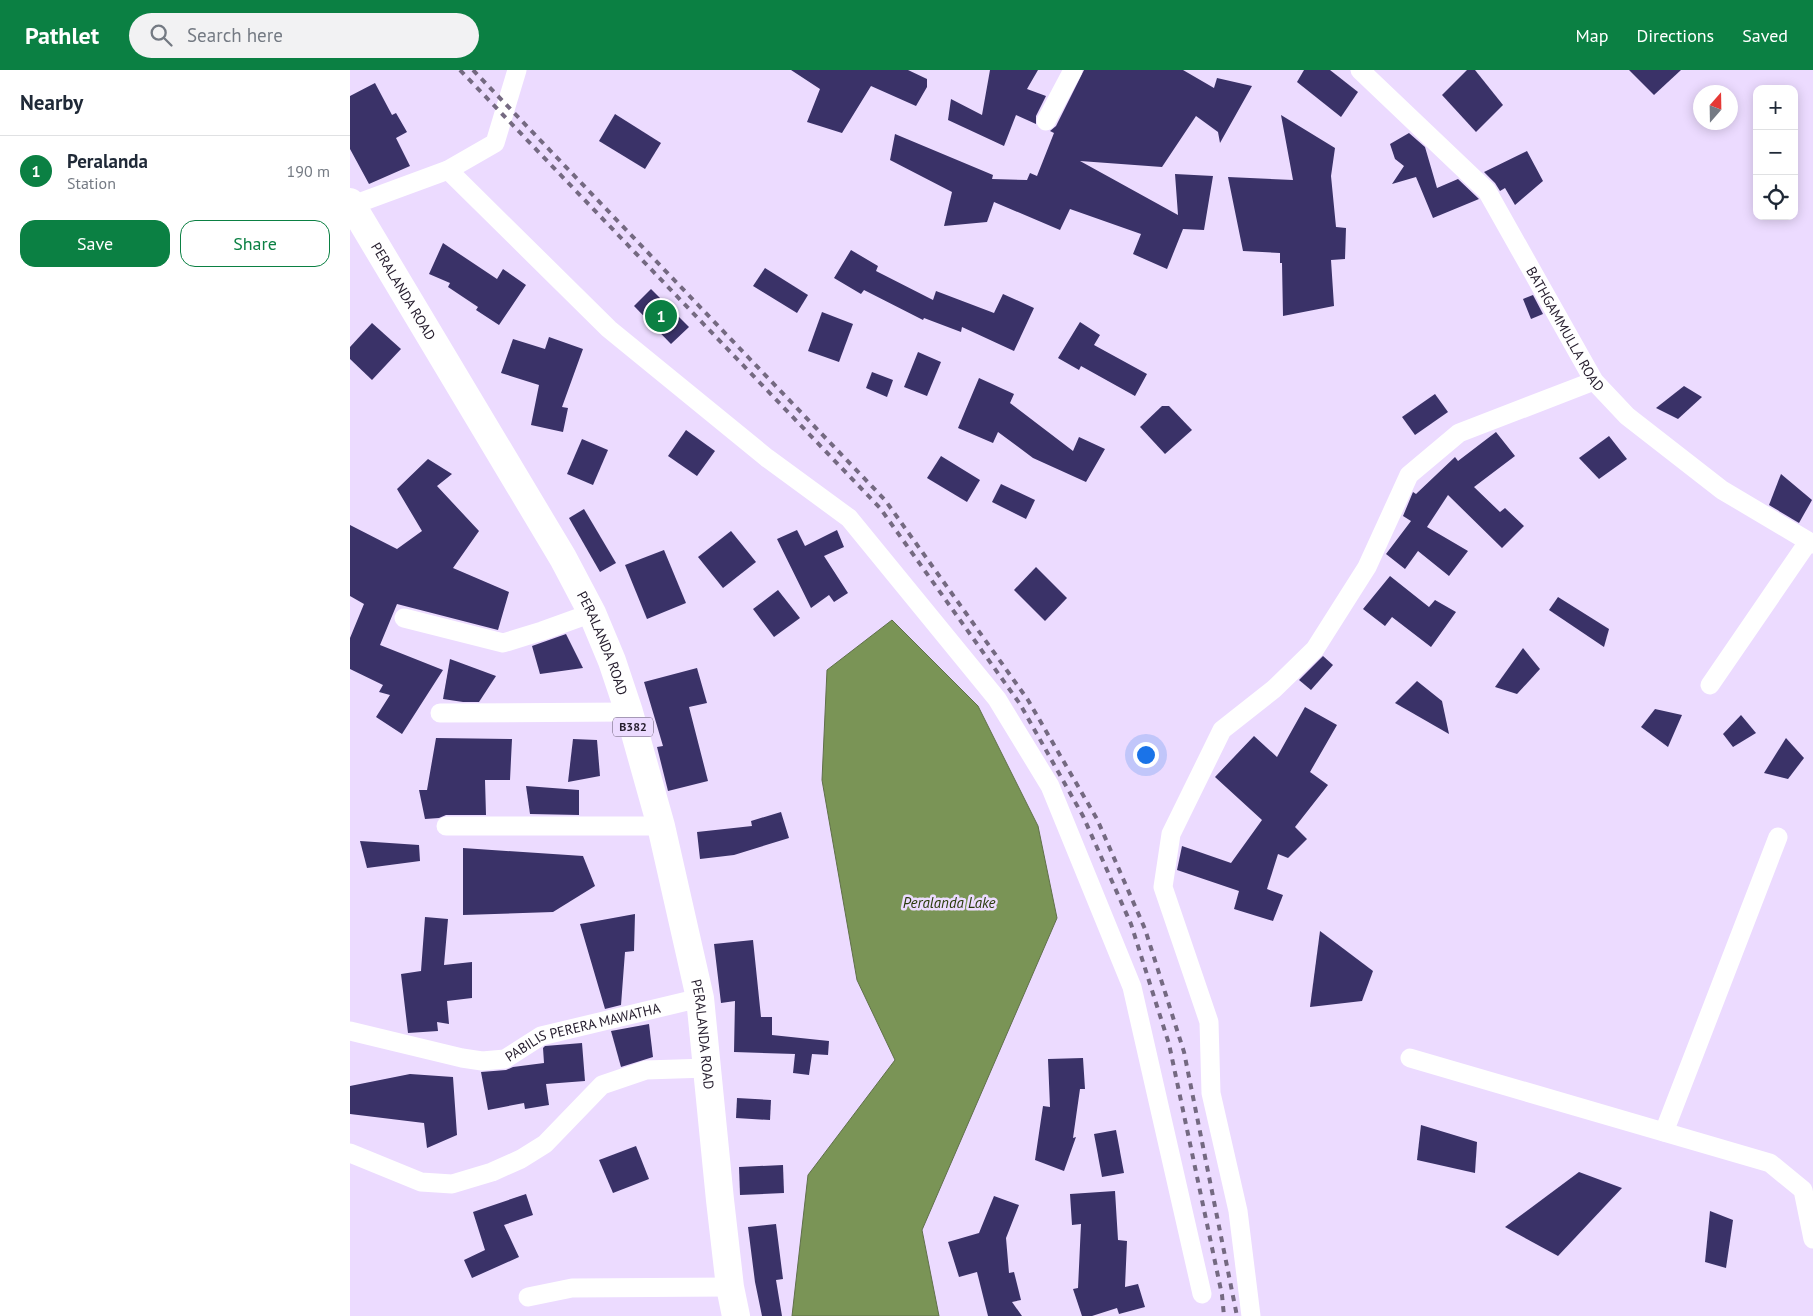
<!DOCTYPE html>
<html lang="en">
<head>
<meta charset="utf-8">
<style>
  body { margin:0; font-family:"PT Sans",sans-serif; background:#f2f2f3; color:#1f2937 }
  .controls { position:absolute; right:15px; top:15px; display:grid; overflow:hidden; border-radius:10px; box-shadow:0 2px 12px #0003 }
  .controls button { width:45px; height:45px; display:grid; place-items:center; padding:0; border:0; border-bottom:1px solid #e0e1e3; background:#fff; color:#1f2937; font:25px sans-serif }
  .compass { position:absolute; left:1343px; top:15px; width:45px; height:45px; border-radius:50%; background:#fff; box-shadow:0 2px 12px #0003; rotate:20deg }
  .you { position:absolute; left:795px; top:684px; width:18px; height:18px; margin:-12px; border:4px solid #fff; border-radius:50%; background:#1a73e8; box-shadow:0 0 0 8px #1a73e833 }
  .badge { display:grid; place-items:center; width:32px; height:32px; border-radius:50%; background:#0b8043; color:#fff; font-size:16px; font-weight:700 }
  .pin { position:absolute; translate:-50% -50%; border:2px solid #fff; box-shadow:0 1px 5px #0006 }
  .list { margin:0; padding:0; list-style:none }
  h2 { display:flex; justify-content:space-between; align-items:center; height:65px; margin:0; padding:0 20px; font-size:21px }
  h2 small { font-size:16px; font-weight:400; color:#747a83 }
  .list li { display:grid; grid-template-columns:32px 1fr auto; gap:15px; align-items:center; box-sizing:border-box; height:70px; padding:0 20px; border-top:1px solid #e0e1e3 }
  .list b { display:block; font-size:19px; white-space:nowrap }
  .list p { margin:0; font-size:16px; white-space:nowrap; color:#747a83 }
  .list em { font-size:16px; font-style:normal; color:#747a83 }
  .actions { display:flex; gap:10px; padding:15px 20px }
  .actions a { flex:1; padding:11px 0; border:1px solid #0b8043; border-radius:15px; text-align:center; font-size:18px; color:#0b8043 }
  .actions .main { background:#0b8043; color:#fff }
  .icon { flex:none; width:28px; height:28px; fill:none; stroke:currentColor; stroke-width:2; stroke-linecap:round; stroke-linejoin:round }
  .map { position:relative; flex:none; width:1463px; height:1246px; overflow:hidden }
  header { display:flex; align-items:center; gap:30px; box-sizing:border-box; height:70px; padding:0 25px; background:#0b8043; color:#fff }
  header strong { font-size:24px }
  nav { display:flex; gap:28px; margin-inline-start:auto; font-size:18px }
  .search { width:350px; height:45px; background:#f2f2f3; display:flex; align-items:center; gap:12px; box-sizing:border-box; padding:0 18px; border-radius:28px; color:#747a83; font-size:19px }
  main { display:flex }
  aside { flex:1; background:#fff }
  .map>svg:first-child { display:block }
  .water { fill:#7a9456; stroke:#60704a }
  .building { fill:#3a3268 }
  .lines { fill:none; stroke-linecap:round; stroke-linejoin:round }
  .street { stroke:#fff; stroke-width:19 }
  .primary { stroke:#fff; stroke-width:28 }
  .rail { stroke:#746981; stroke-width:4; stroke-dasharray:6 6; stroke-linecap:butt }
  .labels { text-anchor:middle; stroke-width:5; stroke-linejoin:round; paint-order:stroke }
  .shield { fill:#ecdbff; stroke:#61566c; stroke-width:1 }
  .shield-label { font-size:12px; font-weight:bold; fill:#251d2d }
  .street-label { font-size:14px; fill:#251d2d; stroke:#ecdbff }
  .water-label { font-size:15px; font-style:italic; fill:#2a3b0c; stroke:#ecdbff }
</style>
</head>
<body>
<header>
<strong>Pathlet</strong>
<div class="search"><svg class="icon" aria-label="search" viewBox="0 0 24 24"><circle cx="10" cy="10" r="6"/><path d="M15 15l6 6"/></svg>Search here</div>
<nav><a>Map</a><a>Directions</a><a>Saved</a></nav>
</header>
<main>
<aside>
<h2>Nearby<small></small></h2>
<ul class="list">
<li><span class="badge">1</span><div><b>Peralanda</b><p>Station</p></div><em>190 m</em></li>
</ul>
<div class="actions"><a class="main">Save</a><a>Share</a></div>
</aside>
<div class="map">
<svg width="1463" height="1246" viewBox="0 0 1463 1246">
  <rect width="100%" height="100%" fill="#ecdbff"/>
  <path class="water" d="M 542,550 L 628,636 L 688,756 L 707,848 L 572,1160 L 589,1246 L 442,1246 L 458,1105 L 545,990 L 507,910 L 472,710 L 477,600 Z"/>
  <g class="building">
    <path d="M 441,0 L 558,0 L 577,9 L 577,17 L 566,36 L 521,16 L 492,63 L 457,52 L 470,19 Z"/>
    <path d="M 640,0 L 688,0 L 677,19 L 696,26 L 686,46 L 686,54 L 666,45 L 654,76 L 598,50 L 601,29 L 632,45 Z"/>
    <path d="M 734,0 L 833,0 L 864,18 L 867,8 L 902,16 L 870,73 L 868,62 L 846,46 L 812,97 L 730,91 L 828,145 L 825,104 L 863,106 L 854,160 L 833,159 L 817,199 L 783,184 L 791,164 L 720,139 L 710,160 L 644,132 L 637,152 L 594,156 L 602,122 L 540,90 L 545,64 L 643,105 L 642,109 L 677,110 L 680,103 L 687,106 L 704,63 L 700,61 L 706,56 Z"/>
    <path d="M 954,0 L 980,0 L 1008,22 L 991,47 L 947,12 Z"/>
    <path d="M 1117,0 L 1125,0 L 1153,35 L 1126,62 L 1092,25 Z"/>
    <path d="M 1279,0 L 1331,0 L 1304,25 Z"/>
    <path d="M 25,13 L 42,45 L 46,43 L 57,62 L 46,68 L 60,96 L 19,114 L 0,79 L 0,26 Z"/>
    <path d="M 265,44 L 311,73 L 295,99 L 249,71 Z"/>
    <path d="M 931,45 L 985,78 L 981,106 L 986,157 L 996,158 L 995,189 L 981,190 L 984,236 L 933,246 L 932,193 L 930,193 L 930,183 L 893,181 L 878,107 L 943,110 Z"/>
    <path d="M 1059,63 L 1075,77 L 1087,118 L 1108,109 L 1129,129 L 1083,148 L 1066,107 L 1042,114 L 1054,96 L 1045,89 L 1040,74 Z"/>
    <path d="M 1177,81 L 1193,111 L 1165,135 L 1155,118 L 1150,121 L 1145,113 L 1134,102 Z"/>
    <path d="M 93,173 L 147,209 L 153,199 L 176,215 L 149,255 L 126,240 L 128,237 L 98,217 L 100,213 L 79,204 Z"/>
    <path d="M 501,180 L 528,196 L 526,201 L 583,230 L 586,221 L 644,243 L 653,224 L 684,238 L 664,281 L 612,257 L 611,262 L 574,248 L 573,250 L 514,220 L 511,224 L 484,208 Z"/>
    <path d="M 415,198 L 458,225 L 447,243 L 403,216 Z"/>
    <path d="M 301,219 L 339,257 L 321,274 L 284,236 Z"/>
    <path d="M 1183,225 L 1193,244 L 1181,249 L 1173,229 Z"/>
    <path d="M 472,242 L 503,254 L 489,292 L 458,281 Z"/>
    <path d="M 730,252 L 750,265 L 744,275 L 797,304 L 785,326 L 731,296 L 729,300 L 708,288 Z"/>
    <path d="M 22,253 L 51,279 L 22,310 L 0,289 L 0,277 Z"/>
    <path d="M 199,267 L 233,279 L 212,337 L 218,338 L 213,362 L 181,355 L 189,315 L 151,303 L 163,269 L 195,279 Z"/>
    <path d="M 568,282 L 591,292 L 577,326 L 554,317 Z"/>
    <path d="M 522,302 L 543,310 L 537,327 L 516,318 Z"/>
    <path d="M 629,308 L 664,324 L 660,333 L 723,381 L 729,367 L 755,379 L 736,412 L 683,388 L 648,362 L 643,373 L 608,358 Z"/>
    <path d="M 1334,316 L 1352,327 L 1328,349 L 1306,338 Z"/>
    <path d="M 1085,324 L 1098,342 L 1065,365 L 1052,347 Z"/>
    <path d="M 812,336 L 819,336 L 842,360 L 815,384 L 790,357 Z"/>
    <path d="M 336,360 L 365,381 L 347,406 L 318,386 Z"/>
    <path d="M 1146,362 L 1165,386 L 1124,417 L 1150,442 L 1155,438 L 1174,456 L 1152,478 L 1098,425 L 1077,457 L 1118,481 L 1099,506 L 1068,481 L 1055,499 L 1036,484 L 1061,451 L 1053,446 L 1063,422 L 1066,424 L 1105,387 L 1108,391 Z"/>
    <path d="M 1259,366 L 1277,389 L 1249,409 L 1229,388 Z"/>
    <path d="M 232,369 L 258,380 L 243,415 L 217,404 Z"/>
    <path d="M 591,386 L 630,410 L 617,432 L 577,408 Z"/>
    <path d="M 78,389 L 102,404 L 87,416 L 129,461 L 103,498 L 159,522 L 148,560 L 47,534 L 30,575 L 93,600 L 52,664 L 26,647 L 40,625 L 29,622 L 33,615 L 0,599 L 0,568 L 14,534 L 0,526 L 0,455 L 47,479 L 72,461 L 47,419 Z"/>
    <path d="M 1431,404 L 1462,430 L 1449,453 L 1419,435 Z"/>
    <path d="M 651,414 L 685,430 L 676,449 L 642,432 Z"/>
    <path d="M 234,439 L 266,493 L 250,502 L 219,448 Z"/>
    <path d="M 447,460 L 455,476 L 487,460 L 494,477 L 474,486 L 498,523 L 484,532 L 479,525 L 461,538 L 427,469 Z"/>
    <path d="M 381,461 L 406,492 L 373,518 L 348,487 Z"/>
    <path d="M 314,480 L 336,533 L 297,549 L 275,495 Z"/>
    <path d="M 686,497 L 717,528 L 695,551 L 664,520 Z"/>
    <path d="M 1040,506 L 1079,537 L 1085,530 L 1106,542 L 1081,577 L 1042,547 L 1035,556 L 1013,539 Z"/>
    <path d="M 428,520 L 450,548 L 424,567 L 403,539 Z"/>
    <path d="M 1208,527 L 1259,559 L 1254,577 L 1199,540 Z"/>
    <path d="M 216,564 L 233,598 L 190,604 L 182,576 Z"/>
    <path d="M 1173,578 L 1190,599 L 1167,624 L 1145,617 Z"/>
    <path d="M 973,586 L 983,595 L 961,620 L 949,610 Z"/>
    <path d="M 100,589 L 146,606 L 129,632 L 113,632 L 93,629 Z"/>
    <path d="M 347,598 L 357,633 L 339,637 L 358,711 L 318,721 L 307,677 L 313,676 L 294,612 Z"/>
    <path d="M 1067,611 L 1092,631 L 1099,664 L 1045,633 Z"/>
    <path d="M 955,637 L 987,655 L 960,702 L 978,715 L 945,757 L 957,769 L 938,788 L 928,784 L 917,819 L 933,825 L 923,851 L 884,839 L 889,821 L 827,800 L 832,776 L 881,793 L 912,750 L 865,707 L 904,666 L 927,687 Z"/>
    <path d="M 1305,639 L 1332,645 L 1318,677 L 1291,657 Z"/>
    <path d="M 1391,645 L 1406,663 L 1383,677 L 1373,664 Z"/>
    <path d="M 86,668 L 162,669 L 160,710 L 135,710 L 136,745 L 96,745 L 89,748 L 75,749 L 69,720 L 77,720 Z"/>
    <path d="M 1436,668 L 1454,688 L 1438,709 L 1414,703 Z"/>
    <path d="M 223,669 L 247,670 L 250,706 L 218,712 Z"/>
    <path d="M 176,716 L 229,720 L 229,745 L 180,744 Z"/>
    <path d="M 431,742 L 439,768 L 384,785 L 350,789 L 347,762 L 402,756 L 401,751 Z"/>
    <path d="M 10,771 L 69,775 L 70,791 L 17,798 Z"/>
    <path d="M 113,778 L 233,786 L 245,816 L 203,842 L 113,845 Z"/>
    <path d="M 285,844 L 284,881 L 275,882 L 271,935 L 255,939 L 230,854 Z"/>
    <path d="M 75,847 L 98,849 L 94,895 L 122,892 L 122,928 L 97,931 L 99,954 L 87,952 L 88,961 L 58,963 L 51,904 L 71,901 Z"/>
    <path d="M 970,861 L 1023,901 L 1012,931 L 960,937 Z"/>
    <path d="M 403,870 L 411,947 L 422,947 L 422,965 L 479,971 L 478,985 L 462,984 L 459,1005 L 443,1003 L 445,984 L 384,982 L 385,931 L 371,933 L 364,874 Z"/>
    <path d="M 299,954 L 303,987 L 271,997 L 261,961 Z"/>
    <path d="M 232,973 L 235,1011 L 196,1014 L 199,1035 L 175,1039 L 174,1033 L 138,1040 L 131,1002 L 156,1000 L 163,997 L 194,993 L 193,978 L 195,976 Z"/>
    <path d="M 733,988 L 735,1019 L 730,1019 L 723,1068 L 726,1067 L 714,1101 L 685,1090 L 693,1036 L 700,1037 L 698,989 Z"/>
    <path d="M 60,1004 L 103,1007 L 107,1065 L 77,1078 L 74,1053 L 0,1044 L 0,1016 Z"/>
    <path d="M 387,1028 L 421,1030 L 420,1050 L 386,1048 Z"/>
    <path d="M 1071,1055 L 1127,1072 L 1125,1103 L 1067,1090 Z"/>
    <path d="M 766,1060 L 774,1103 L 752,1107 L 744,1064 Z"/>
    <path d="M 286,1076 L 299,1109 L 263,1123 L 249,1090 Z"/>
    <path d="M 433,1095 L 434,1123 L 390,1125 L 389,1097 Z"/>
    <path d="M 1229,1102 L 1272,1118 L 1208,1186 L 1155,1157 Z"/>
    <path d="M 765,1121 L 768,1170 L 777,1171 L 775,1217 L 788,1214 L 795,1237 L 769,1244 L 767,1238 L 742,1246 L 732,1246 L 723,1219 L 728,1218 L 731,1154 L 722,1155 L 720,1124 Z"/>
    <path d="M 176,1124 L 183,1145 L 154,1155 L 169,1187 L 122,1208 L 114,1190 L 135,1180 L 123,1142 Z"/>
    <path d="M 644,1126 L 669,1135 L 656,1168 L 659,1203 L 664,1202 L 671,1230 L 662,1232 L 672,1246 L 638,1246 L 627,1202 L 609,1207 L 598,1172 L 629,1163 Z"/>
    <path d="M 1360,1141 L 1383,1150 L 1376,1198 L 1355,1192 Z"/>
    <path d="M 426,1154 L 433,1209 L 426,1210 L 432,1246 L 412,1246 L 405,1212 L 398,1157 Z"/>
  </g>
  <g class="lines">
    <g class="street">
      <path id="s1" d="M 1010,0 L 1137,121 L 1244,311 L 1277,346 L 1372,420 L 1463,474"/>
      <path d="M 696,51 L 723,0"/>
      <path d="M 98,100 L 259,259 L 417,388 L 499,448 L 647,629 L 700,716 L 782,917 L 852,1224"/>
      <path d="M 0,136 L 98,100 L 145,73 L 167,0"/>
      <path d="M 54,548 L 153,573 L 192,561 L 242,543"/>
      <path d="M 1360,615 L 1458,472"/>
      <path d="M 90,643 L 279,642"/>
      <path d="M 96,756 L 311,756"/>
      <path id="s2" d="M 0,961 L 112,988 L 132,991 L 155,989 L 191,966 L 350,928"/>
      <path d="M 1060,988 L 1420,1093 L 1453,1120 L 1463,1169"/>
      <path d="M 1314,1062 L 1428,767"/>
      <path d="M 0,1083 L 71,1112 L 102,1114 L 142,1102 L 171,1089 L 195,1074 L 252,1015 L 296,1000 L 357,998"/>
      <path d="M 178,1227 L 222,1218 L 380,1217"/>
      <path d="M 901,1246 L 888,1141 L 861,1023 L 859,952 L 813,817 L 821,764 L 872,660 L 924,619 L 965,579 L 1017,497 L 1059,405 L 1109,363 L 1244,311"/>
    </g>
    <path class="primary" id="s3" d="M 0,132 L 213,488 L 242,543 L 262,591 L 279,642 L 311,756 L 350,928 L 370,1130 L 380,1217 L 386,1246"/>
    <g class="rail">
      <path d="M 110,0 L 530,438 L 670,634 L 733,746 L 781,854 L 819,974 L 872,1225 L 874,1246"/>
      <path d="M 123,0 L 535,430 L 678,630 L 747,749 L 795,859 L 834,982 L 887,1246"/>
    </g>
  </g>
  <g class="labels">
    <rect class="shield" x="263" y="647.5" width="40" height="19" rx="4"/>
    <g class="shield-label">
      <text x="283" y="661">B382</text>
    </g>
    <g class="street-label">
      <text dy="5" stroke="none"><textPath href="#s3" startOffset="104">PERALANDA ROAD</textPath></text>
      <text dy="5" stroke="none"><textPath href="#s1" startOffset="334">BATHGAMMULLA ROAD</textPath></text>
      <text dy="5" stroke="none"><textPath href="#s3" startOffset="509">PERALANDA ROAD</textPath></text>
      <text dy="5" stroke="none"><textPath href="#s2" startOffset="242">PABILIS PERERA MAWATHA</textPath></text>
      <text dy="5" stroke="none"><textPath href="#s3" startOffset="914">PERALANDA ROAD</textPath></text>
    </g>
    <g class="water-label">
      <text x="599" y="838">Peralanda Lake</text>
    </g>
  </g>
</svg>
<div class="controls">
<button>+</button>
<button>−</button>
<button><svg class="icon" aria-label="locate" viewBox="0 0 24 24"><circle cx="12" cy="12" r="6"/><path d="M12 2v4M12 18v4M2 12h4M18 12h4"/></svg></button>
</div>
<svg class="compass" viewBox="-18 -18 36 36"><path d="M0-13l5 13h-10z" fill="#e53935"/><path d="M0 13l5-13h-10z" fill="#747a83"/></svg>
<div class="you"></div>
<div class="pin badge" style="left:311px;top:246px">1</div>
</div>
</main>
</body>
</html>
